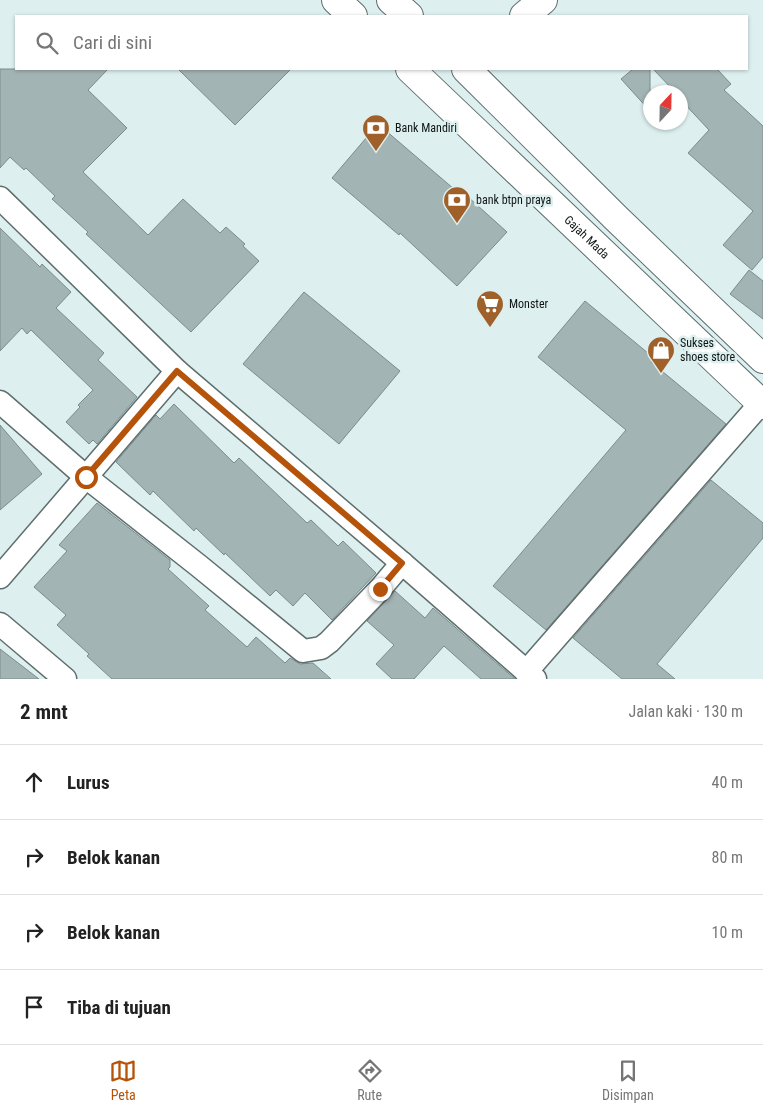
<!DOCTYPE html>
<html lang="id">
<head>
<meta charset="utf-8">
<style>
  body { margin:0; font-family:"Roboto Condensed",sans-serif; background:#f2f2f2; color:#222 }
  .compass { position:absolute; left:643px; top:85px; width:45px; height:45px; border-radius:50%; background:#fff; box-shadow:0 1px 4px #0004; rotate:22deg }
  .stop { position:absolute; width:15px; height:15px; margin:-11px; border:4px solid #b45309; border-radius:50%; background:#fff }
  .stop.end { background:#b45309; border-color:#fff; box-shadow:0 1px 5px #0008 }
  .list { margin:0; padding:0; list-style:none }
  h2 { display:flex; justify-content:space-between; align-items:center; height:65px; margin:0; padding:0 20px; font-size:21px }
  h2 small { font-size:16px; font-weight:400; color:#767676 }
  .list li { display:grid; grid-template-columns:32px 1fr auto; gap:15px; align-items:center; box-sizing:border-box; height:75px; padding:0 20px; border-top:1px solid #e0e0e0 }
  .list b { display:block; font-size:19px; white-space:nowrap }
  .list em { font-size:16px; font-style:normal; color:#767676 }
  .icon { flex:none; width:28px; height:28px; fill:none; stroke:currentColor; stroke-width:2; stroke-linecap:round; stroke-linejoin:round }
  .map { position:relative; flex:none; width:763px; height:679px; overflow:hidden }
  .search { position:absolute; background:#fff; box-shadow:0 1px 4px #0004; left:15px; right:15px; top:15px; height:55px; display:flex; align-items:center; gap:12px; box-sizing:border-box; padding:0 18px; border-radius:0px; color:#767676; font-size:19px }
  .sheet { height:365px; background:#fff }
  nav { display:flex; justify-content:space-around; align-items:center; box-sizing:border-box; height:70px; border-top:1px solid #e0e0e0; background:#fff; font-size:14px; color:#767676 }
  nav a { display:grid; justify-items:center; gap:2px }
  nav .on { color:#b45309 }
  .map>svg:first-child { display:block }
  .building { fill:#a3b4b4; stroke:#7c8c8c }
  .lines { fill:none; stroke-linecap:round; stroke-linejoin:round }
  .minor-casing { stroke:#5d6e6d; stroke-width:25 }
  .secondary-casing { stroke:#5d6e6d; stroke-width:30 }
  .trunk-casing { stroke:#5d6e6d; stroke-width:30 }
  .minor { stroke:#fff; stroke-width:22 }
  .secondary { stroke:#fff; stroke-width:28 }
  .trunk { stroke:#fff; stroke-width:28 }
  .route { stroke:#b45309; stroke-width:6 }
  .labels { text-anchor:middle; stroke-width:5; stroke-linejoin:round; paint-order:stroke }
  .poi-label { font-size:12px; fill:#0f1515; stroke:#ddefef; text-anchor:start }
  .street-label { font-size:12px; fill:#0f1515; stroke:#ddefef }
</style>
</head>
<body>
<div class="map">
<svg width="763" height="679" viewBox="0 0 763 679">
  <rect width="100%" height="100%" fill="#ddefef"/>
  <g class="building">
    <path d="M 0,69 L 108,69 L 88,90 L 127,128 L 83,172 L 148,235 L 183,199 L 220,233 L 226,227 L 245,244 L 243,246 L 259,261 L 191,332 L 86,234 L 88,232 L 52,199 L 55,196 L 26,168 L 24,170 L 10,157 L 0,168 Z"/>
    <path d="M 178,69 L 291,69 L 235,125 Z"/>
    <path d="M 633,69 L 650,69 L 650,111 L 621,79 Z"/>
    <path d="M 653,69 L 717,69 L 731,84 L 724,90 L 763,126 L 763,257 L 752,270 L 723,245 L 753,211 L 688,153 L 709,130 L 680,99 L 680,92 L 675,92 Z"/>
    <path d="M 378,124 L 454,189 L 457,187 L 507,232 L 457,286 L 400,233 L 399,235 L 332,178 Z"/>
    <path d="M 0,228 L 40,267 L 42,264 L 71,292 L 56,308 L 104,353 L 98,360 L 137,397 L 97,444 L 93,440 L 89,444 L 66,422 L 80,407 L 78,405 L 93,390 L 31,330 L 27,334 L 22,328 L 0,351 Z"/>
    <path d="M 749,270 L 763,281 L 763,319 L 730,294 Z"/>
    <path d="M 304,292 L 400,371 L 339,444 L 243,364 Z"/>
    <path d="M 585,301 L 654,358 L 651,362 L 726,424 L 546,630 L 493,586 L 626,430 L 538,357 Z"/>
    <path d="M 174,404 L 234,463 L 239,458 L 307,523 L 311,520 L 338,546 L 343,541 L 376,573 L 332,620 L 305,593 L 293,606 L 276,590 L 270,596 L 225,553 L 224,555 L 196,528 L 194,531 L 153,491 L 150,495 L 116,462 L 156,415 L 160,419 Z"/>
    <path d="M 0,425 L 42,474 L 0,510 Z"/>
    <path d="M 711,480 L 763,523 L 763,538 L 657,664 L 675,679 L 622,679 L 573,638 Z"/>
    <path d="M 97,503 L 170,560 L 170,567 L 168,569 L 209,606 L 205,610 L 247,647 L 256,637 L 285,663 L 290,658 L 300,664 L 313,663 L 331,679 L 112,679 L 87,656 L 89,654 L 57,625 L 66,615 L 34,587 L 67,551 L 59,545 Z"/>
    <path d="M 395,591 L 425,618 L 433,608 L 515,679 L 481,679 L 444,646 L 414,679 L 392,679 L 376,664 L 394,645 L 367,621 Z"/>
    <path d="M 0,649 L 39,679 L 0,679 Z"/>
  </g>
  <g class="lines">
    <g class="minor-casing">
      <g id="minor">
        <path d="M 0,198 L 177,371 L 402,563 L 535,679"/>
        <path d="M 0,402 L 86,477 L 199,566 L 303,651 L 321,648 L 329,642 L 380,589 L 402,563"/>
        <path d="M 0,577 L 177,371"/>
        <path d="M 0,624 L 65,679"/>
        <path d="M 526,672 L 761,403"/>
      </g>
    </g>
    <g class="secondary-casing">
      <path id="secondary" d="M 524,16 L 543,0"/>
    </g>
    <g class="trunk-casing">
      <g id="trunk">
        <path d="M 336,0 L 353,16"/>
        <path d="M 391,0 L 409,16"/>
        <path id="s1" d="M 410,69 L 763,405"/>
        <path d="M 466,69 L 616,218 L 763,359"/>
      </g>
    </g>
    <use href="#minor" class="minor"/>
    <use href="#secondary" class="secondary"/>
    <use href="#trunk" class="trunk"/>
  </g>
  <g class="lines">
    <path class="route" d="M 86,477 L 177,371 L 402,563 L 380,589"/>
  </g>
  <defs>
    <g id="bank-pin" transform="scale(1.4375)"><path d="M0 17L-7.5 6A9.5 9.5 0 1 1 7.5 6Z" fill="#a0602a" stroke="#ddefef"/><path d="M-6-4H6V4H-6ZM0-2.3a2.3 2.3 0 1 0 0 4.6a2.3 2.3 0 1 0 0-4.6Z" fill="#fff"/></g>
    <g id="supermarket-pin" transform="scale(1.4375)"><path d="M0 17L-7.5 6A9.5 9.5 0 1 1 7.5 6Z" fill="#a0602a" stroke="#ddefef"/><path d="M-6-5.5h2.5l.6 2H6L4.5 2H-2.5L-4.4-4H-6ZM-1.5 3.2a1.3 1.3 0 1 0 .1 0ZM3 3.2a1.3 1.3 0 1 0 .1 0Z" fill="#fff"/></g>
    <g id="shop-pin" transform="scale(1.4375)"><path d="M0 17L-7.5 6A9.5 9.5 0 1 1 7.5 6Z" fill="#a0602a" stroke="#ddefef"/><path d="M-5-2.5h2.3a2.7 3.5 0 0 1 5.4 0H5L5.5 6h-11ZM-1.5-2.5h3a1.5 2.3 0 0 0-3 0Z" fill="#fff"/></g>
  </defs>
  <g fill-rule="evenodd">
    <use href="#bank-pin" x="376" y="128"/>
    <use href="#bank-pin" x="457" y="200"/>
    <use href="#supermarket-pin" x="490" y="304"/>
    <use href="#shop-pin" x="661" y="350"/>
  </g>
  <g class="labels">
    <g class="poi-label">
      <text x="395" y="132">Bank Mandiri</text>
      <text x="476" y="204">bank btpn praya</text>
      <text x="509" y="308">Monster</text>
      <text x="680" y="347">Sukses<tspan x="680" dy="14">shoes store</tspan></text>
    </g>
    <g class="street-label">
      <text dy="4" stroke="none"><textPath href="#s1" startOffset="244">Gajah Mada</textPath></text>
    </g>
  </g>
</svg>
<svg class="compass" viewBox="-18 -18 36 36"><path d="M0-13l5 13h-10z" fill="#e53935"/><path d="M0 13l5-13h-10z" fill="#767676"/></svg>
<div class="stop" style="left:86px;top:477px"></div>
<div class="stop end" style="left:380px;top:589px"></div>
<div class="search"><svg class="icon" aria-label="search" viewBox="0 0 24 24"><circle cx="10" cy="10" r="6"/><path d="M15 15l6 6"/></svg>Cari di sini</div>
</div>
<section class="sheet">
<h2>2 mnt<small>Jalan kaki · 130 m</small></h2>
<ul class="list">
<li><svg class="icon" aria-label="ahead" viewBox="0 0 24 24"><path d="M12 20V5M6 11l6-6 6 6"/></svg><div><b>Lurus</b></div><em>40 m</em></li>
<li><svg class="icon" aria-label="right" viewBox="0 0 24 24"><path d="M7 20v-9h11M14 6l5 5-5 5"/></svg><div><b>Belok kanan</b></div><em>80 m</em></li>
<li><svg class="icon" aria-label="right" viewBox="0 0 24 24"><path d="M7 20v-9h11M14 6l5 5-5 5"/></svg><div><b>Belok kanan</b></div><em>10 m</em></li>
<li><svg class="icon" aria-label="arrive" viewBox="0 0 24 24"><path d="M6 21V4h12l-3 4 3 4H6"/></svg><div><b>Tiba di tujuan</b></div></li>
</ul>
</section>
<nav>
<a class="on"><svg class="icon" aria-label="map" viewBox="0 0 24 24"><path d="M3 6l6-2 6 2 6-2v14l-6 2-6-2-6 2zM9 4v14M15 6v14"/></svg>Peta</a>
<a><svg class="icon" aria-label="directions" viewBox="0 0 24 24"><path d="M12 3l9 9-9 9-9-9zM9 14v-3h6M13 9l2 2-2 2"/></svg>Rute</a>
<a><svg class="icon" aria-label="saved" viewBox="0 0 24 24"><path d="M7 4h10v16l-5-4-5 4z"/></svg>Disimpan</a>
</nav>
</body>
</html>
